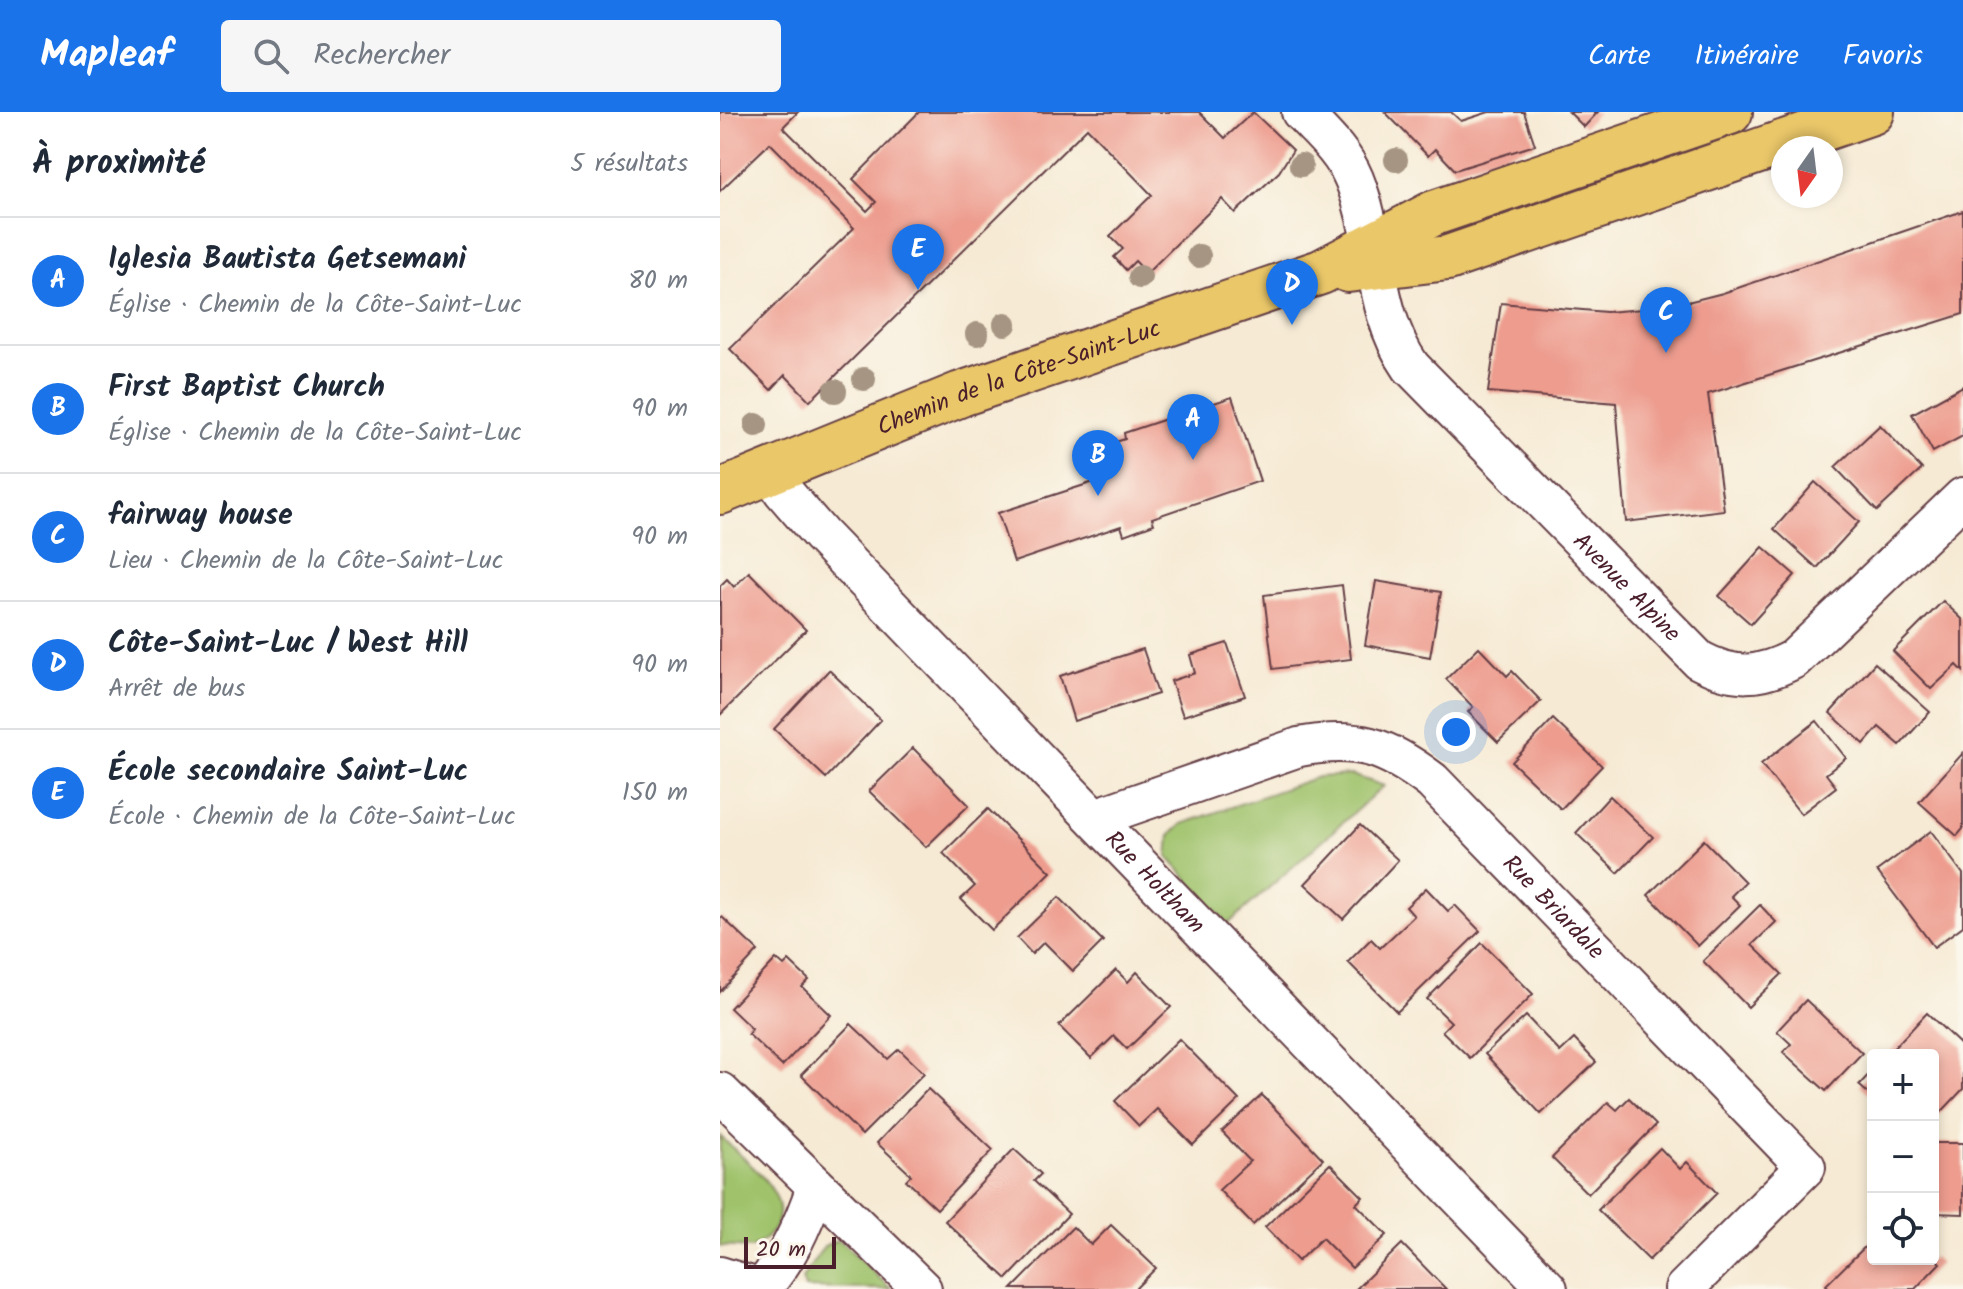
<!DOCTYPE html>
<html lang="fr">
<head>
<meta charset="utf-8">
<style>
  body { margin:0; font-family:Kalam,sans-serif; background:#f6f6f7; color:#1f2937 }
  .controls { position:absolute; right:24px; bottom:24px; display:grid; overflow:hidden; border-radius:8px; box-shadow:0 4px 12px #0003 }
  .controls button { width:72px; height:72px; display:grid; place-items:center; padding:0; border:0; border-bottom:2px solid #e0e1e3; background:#fff; color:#1f2937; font:40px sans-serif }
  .compass { position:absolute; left:1051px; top:24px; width:72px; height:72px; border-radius:50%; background:#fff; box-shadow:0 4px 12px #0003; rotate:194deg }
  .scale { position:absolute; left:24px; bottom:20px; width:92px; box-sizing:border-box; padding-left:8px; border:4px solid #4a1f2b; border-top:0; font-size:22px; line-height:28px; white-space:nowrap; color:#4a1f2b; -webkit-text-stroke:6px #fbf7ec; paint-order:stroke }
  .you { position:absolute; left:736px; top:620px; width:28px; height:28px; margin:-20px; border:6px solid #fff; border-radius:50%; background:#1a73e8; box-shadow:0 0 0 12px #1a73e833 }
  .badge { display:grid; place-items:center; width:52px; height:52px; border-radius:50%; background:#1a73e8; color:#fff; font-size:26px; font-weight:700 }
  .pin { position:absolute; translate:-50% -66px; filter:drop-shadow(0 2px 4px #0008) }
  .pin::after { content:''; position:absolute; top:42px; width:28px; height:24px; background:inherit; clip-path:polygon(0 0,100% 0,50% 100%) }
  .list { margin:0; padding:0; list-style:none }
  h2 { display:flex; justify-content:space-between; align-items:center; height:104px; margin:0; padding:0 32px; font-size:34px }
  h2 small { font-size:26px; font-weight:400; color:#747a83 }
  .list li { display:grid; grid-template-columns:52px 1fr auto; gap:24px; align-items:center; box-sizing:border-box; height:128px; padding:0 32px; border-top:2px solid #e0e1e3 }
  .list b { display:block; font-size:30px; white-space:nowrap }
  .list p { margin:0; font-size:26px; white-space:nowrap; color:#747a83 }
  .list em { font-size:26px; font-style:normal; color:#747a83 }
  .icon { flex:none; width:44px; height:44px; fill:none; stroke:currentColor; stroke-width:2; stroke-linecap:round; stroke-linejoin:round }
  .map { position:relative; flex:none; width:1243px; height:1177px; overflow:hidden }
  header { display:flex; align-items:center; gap:48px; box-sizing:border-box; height:112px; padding:0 40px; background:#1a73e8; color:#fff }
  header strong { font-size:38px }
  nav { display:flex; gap:44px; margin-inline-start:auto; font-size:28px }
  .search { width:560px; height:72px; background:#f6f6f7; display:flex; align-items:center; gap:20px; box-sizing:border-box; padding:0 28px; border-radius:8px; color:#747a83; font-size:30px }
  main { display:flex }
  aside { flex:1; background:#fff }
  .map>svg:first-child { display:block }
  .green { fill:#9fc26b; stroke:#74704b; stroke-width:2 }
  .building { fill:#ed9c8e }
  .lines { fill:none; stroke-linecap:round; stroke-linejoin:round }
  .minor-casing { stroke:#643d44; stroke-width:42 }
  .major-casing { stroke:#643d44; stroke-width:48 }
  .minor { stroke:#fff; stroke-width:38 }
  .major { stroke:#eac769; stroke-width:44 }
  .tree { fill:#a69582 }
  .labels { text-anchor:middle; stroke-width:6; stroke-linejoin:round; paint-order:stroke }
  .street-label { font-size:24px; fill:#4a1f2b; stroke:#fbf7ec }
</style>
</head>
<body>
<header>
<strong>Mapleaf</strong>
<div class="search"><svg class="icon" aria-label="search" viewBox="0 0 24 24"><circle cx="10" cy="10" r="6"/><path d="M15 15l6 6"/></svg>Rechercher</div>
<nav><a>Carte</a><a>Itinéraire</a><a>Favoris</a></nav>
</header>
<main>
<aside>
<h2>À proximité<small>5 résultats</small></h2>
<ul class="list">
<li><span class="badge">A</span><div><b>Iglesia Bautista Getsemani</b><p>Église · Chemin de la Côte-Saint-Luc</p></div><em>80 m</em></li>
<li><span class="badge">B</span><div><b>First Baptist Church</b><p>Église · Chemin de la Côte-Saint-Luc</p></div><em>90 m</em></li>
<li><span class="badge">C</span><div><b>fairway house</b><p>Lieu · Chemin de la Côte-Saint-Luc</p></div><em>90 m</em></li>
<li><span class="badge">D</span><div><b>Côte-Saint-Luc / West Hill</b><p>Arrêt de bus</p></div><em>90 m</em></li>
<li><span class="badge">E</span><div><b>École secondaire Saint-Luc</b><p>École · Chemin de la Côte-Saint-Luc</p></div><em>150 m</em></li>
</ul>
</aside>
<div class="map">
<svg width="1243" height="1177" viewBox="0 0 1243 1177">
  <rect width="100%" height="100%" fill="#fbf7ec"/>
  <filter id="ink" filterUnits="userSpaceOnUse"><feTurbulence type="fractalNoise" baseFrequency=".0125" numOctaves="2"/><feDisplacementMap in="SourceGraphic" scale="16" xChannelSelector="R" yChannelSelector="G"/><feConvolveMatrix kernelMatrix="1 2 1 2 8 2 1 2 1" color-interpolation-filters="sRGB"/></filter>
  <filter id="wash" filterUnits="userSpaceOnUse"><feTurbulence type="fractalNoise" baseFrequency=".006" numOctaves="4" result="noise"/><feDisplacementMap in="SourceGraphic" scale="32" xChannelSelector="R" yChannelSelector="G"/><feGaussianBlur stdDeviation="1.8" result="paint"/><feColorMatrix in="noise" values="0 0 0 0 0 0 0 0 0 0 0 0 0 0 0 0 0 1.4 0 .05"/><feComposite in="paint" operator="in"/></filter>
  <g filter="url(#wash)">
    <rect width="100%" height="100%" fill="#f6ead4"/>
    <g class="green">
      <path d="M 632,663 L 664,674 L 508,812 L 448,745 L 450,723 L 462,712 L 598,665 Z"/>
      <path d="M 0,1024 C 32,1056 96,1098 32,1136 L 0,1134 Z"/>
      <path d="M 117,1128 L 124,1132 L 171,1177 L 85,1176 L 82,1167 L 104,1134 Z"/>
    </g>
    <g id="blocks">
      <g class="building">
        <path d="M 0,0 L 78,0 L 63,15 L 147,99 L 156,90 L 133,67 L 199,0 L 479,0 L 505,26 L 533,0 L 573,38 L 559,60 L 515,101 L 502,87 L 427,161 L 415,149 L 406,158 L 394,145 L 403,137 L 390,124 L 432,83 L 367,16 L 90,289 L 65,263 L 51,278 L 10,237 L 134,116 L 50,31 L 0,79 Z"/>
        <path d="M 665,0 L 731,0 L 741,9 L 769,0 L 804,0 L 815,33 L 735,58 L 715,37 L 708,44 Z"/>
        <path d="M 849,0 L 878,0 L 864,15 Z"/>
        <path d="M 1243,99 L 1243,202 L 988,282 L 1004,398 L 906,410 L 896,291 L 768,280 L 781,191 L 886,200 L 948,195 L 1003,181 Z"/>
        <path d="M 1243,274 L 1243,324 L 1213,340 L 1192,302 Z"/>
        <path d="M 512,285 L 540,369 L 432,406 L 434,412 L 404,423 L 401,414 L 294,450 L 278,401 L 383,367 L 373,337 L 405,327 L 404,321 Z"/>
        <path d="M 1160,313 L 1202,357 L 1157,399 L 1115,355 Z"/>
        <path d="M 1095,370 L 1139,410 L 1097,456 L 1054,417 Z"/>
        <path d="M 1043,435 L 1075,463 L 1031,512 L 999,484 Z"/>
        <path d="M 29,460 L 86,518 L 0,603 L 0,474 L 7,467 L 14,475 Z"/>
        <path d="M 656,469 L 721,480 L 710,545 L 645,533 Z"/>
        <path d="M 622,473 L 631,547 L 553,557 L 544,483 Z"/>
        <path d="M 1223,489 L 1243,508 L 1243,559 L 1237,553 L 1211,577 L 1173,539 Z"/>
        <path d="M 507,531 L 525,584 L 463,604 L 451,569 L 475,561 L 470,543 Z"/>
        <path d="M 759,535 L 787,564 L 792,559 L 821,589 L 778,630 L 748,600 L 753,595 L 726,567 Z"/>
        <path d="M 423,537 L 438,582 L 354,609 L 340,564 Z"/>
        <path d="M 1155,551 L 1210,600 L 1180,633 L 1159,615 L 1144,632 L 1110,601 Z"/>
        <path d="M 109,558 L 161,608 L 106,666 L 54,617 Z"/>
        <path d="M 833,607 L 882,654 L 841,697 L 792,650 Z"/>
        <path d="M 1097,609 L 1126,646 L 1106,662 L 1116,675 L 1081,702 L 1041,652 Z"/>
        <path d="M 193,636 L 249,693 L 206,735 L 149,679 Z"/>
        <path d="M 1243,641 L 1243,717 L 1237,724 L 1199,690 Z"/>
        <path d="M 890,684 L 933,725 L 898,761 L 856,721 Z"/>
        <path d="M 268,697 L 331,760 L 272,818 L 241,787 L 255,774 L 223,741 Z"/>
        <path d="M 640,713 L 678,748 L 623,807 L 585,772 Z"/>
        <path d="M 1211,719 L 1243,762 L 1243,814 L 1214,835 L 1157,759 Z"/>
        <path d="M 984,728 L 1025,770 L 1011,784 L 1020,793 L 978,834 L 928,783 Z"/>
        <path d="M 706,776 L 728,799 L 735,793 L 760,819 L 677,900 L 628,850 L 651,827 L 660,836 L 694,804 L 686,795 Z"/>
        <path d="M 339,785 L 383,829 L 353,859 L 324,830 L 312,842 L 297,826 Z"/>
        <path d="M 1040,793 L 1056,810 L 1032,833 L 1062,862 L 1028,895 L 983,849 Z"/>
        <path d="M 2,805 L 38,839 L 0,880 L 0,807 Z"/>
        <path d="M 762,831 L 813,882 L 750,946 L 722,919 L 731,910 L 707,887 Z"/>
        <path d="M 56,847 L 64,854 L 69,849 L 89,868 L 82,875 L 111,903 L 62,954 L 28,922 L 32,917 L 10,896 Z"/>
        <path d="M 396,858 L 408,870 L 417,860 L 451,895 L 407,937 L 394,924 L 371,946 L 339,914 Z"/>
        <path d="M 1086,888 L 1142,941 L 1106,979 L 1063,940 L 1071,932 L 1057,919 Z"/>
        <path d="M 1207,901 L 1243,935 L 1243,977 L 1213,1009 L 1213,943 L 1167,943 Z"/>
        <path d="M 806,904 L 840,940 L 854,927 L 876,950 L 821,1002 L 765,942 Z"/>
        <path d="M 131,912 L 168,947 L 179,937 L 204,961 L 142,1023 L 81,963 Z"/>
        <path d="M 459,927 L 519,988 L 473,1033 L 437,997 L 419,1014 L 395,989 Z"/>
        <path d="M 1153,958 L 1153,986 L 1139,973 Z"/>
        <path d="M 208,977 L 273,1038 L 217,1097 L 186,1068 L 191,1063 L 157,1031 Z"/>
        <path d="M 542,983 L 603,1047 L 533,1113 L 499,1078 L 530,1049 L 502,1020 Z"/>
        <path d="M 909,986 L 936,1013 L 868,1082 L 832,1046 L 888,990 L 897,998 Z"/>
        <path d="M 1213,1031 L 1243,1031 L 1243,1102 L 1213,1101 Z"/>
        <path d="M 940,1036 L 960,1057 L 967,1050 L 997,1081 L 929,1148 L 878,1098 Z"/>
        <path d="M 294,1037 L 321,1062 L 314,1069 L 349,1102 L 287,1167 L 225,1109 Z"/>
        <path d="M 610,1052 L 643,1085 L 636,1092 L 667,1123 L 632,1156 L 602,1126 L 578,1149 L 545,1115 Z"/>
        <path d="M 391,1113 L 436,1156 L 415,1177 L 292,1177 L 353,1115 L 371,1133 Z"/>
        <path d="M 1153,1127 L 1153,1147 L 1213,1147 L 1213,1144 L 1220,1151 L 1195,1177 L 1110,1177 L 1106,1173 Z"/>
        <path d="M 682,1132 L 726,1177 L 636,1177 Z"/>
      </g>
    </g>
  </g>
  <g filter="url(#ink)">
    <use href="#blocks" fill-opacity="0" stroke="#643d44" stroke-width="2"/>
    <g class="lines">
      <g class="minor-casing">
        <g id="minor">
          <path id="s1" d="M 581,0 C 601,21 623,40 634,67 C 659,129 652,199 691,255 L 979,548 C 1013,566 1039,566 1074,547 L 1243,385"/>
          <path id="s2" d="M 51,358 L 63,379 L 101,423 L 828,1177"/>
          <path id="s3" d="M 375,706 L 579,635 C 637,624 666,634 712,669 L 1086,1055 L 964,1177"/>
          <path d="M 0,980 L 202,1177"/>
          <path d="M 0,1164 L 41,1177"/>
          <path d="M 41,1177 C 68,1147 83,1113 96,1075"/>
        </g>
      </g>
      <g class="major-casing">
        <g id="major">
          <path d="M 628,158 L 728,146 L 1152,0"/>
          <path id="s4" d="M 0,380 L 241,282 L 601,160 L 714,101 L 1010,0"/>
        </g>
      </g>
      <use href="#minor" class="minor"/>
      <use href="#major" class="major"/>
    </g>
    <g class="tree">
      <circle cx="676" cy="48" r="12"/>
      <circle cx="581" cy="53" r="12"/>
      <circle cx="479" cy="144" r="12"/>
      <circle cx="420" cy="165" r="12"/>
      <circle cx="285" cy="212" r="12"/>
      <circle cx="257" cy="222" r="12"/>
      <circle cx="144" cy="267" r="12"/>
      <circle cx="115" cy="279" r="12"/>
      <circle cx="36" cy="313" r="12"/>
    </g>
  </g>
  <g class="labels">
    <g class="street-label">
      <text dy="8" stroke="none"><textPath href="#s4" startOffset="320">Chemin de la Côte-Saint-Luc</textPath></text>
      <text dy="8" stroke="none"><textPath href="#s1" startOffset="592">Avenue Alpine</textPath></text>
      <text dy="8" stroke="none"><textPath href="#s2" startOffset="564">Rue Holtham</textPath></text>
      <text dy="8" stroke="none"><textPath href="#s3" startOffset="534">Rue Briardale</textPath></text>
    </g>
  </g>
</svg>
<div class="controls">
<button>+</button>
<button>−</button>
<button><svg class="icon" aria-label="locate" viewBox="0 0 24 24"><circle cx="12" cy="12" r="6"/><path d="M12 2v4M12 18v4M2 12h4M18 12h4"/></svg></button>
</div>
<svg class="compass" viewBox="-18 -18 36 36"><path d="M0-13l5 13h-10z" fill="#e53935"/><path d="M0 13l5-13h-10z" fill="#747a83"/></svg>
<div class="scale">20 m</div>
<div class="you"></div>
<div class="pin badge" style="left:473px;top:348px">A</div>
<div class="pin badge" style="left:378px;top:384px">B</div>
<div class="pin badge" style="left:946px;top:241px">C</div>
<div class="pin badge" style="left:572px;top:213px">D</div>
<div class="pin badge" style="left:198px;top:178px">E</div>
</div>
</main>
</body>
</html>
